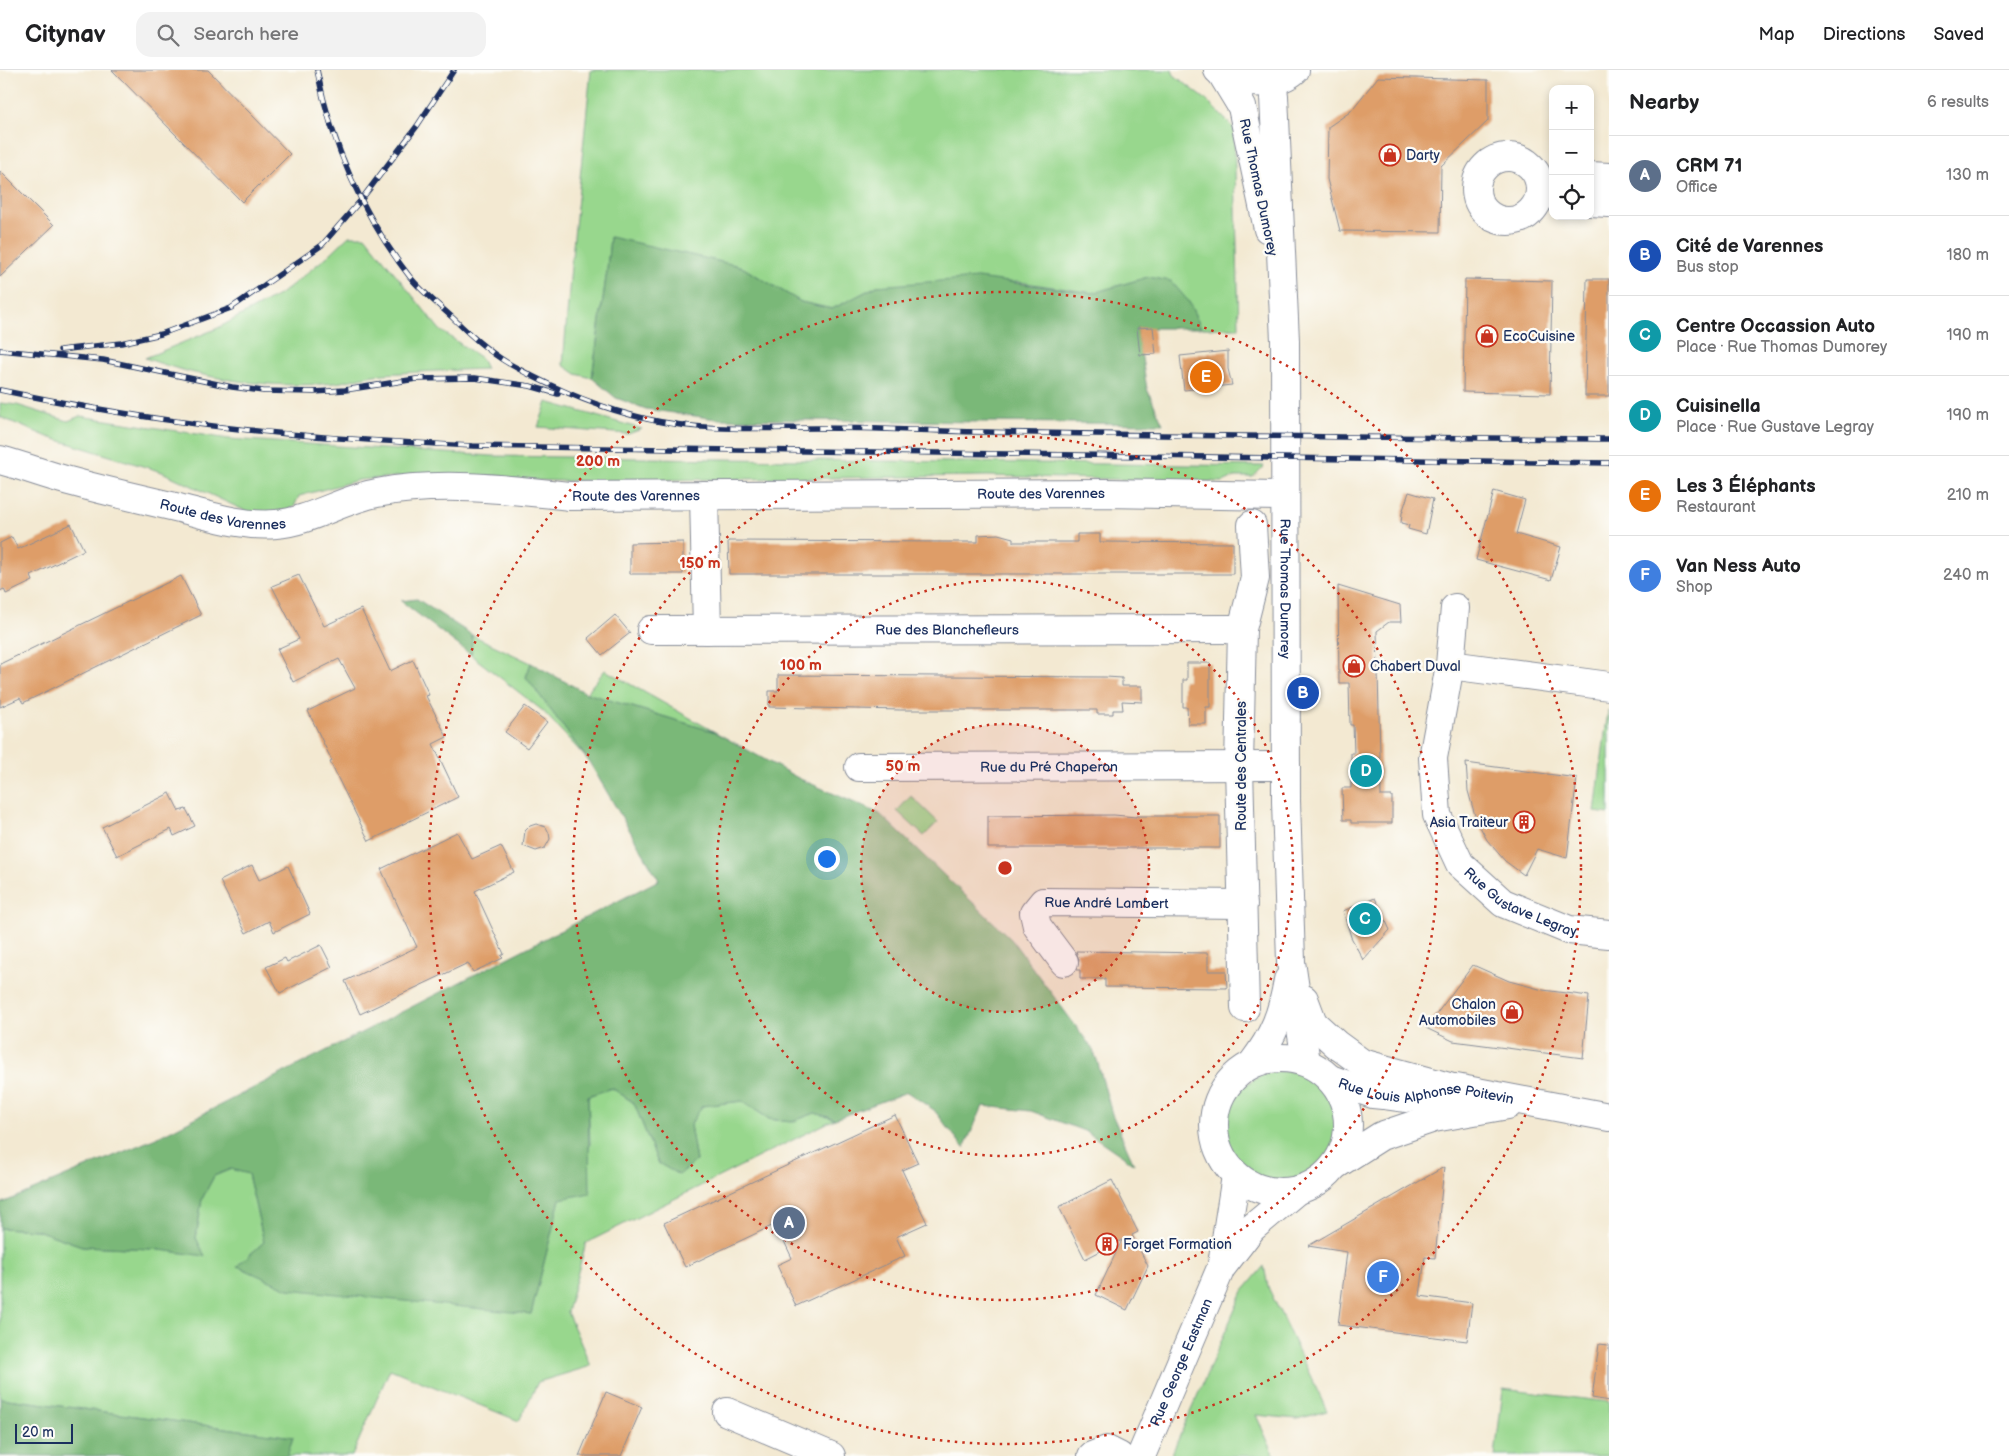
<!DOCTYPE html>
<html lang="en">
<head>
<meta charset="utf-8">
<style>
  body { margin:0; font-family:"Balsamiq Sans",sans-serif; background:#f2f2f2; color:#202124 }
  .controls { position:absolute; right:15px; top:15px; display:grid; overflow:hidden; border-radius:10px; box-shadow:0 2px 8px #0003 }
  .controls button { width:45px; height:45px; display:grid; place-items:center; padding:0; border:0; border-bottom:1px solid #e0e0e0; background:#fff; color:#202124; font:25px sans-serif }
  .scale { position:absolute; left:15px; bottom:12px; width:58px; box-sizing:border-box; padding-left:5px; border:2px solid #1b2f5e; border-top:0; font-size:14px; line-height:18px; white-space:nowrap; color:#1b2f5e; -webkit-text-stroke:4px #fdfcf7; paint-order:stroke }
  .you { position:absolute; left:826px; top:788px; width:18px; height:18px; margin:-12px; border:4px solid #fff; border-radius:50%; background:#1a73e8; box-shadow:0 0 0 8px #1a73e833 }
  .badge { display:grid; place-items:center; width:32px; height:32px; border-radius:50%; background:#c8321e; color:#fff; font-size:16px; font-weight:700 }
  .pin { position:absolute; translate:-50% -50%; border:2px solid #fff; box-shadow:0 1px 5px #0006 }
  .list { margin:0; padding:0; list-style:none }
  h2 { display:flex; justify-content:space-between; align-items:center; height:65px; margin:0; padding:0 20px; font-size:21px }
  h2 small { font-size:16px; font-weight:400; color:#757577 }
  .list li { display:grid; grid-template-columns:32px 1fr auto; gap:15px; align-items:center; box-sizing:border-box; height:80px; padding:0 20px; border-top:1px solid #e0e0e0 }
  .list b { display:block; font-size:19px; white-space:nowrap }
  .list p { margin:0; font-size:16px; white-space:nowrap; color:#757577 }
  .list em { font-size:16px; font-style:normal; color:#757577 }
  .icon { flex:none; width:28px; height:28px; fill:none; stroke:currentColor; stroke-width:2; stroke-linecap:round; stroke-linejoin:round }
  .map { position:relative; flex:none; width:1609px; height:1386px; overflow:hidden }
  header { display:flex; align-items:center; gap:30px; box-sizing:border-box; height:70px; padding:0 25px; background:#fff; border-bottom:1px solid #e0e0e0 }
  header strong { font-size:24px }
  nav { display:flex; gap:28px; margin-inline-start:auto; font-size:18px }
  .search { width:350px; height:45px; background:#f2f2f2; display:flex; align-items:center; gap:12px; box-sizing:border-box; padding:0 18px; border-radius:15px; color:#757577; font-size:19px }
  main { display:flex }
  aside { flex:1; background:#fff }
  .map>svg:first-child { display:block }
  .green { fill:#98d78d; stroke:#5a8376 }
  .forest { fill:#7ab878; stroke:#4a746b }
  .building { fill:#de9d68 }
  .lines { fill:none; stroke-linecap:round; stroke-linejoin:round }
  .minor-casing { stroke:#878c98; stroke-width:30 }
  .major-casing { stroke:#878c98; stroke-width:30 }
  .minor { stroke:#fff; stroke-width:28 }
  .major { stroke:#fff; stroke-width:28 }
  .rail-casing { stroke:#1b2f5e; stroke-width:5.5 }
  .rail { stroke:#fdfcf7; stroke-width:4; stroke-dasharray:11; stroke-linecap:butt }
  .ring { fill:none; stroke:#c8321e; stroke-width:2.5; stroke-dasharray:2.5 5 }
  .labels { text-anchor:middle; stroke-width:4.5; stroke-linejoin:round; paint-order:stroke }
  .poi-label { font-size:14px; fill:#1b2f5e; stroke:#fdfcf7; text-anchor:start }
  .street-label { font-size:14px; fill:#1b2f5e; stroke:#fdfcf7 }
  .centre { fill:#c8321e; stroke:#fdfcf7; stroke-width:2.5 }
  .ring-label { font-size:15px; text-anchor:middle; font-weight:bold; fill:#c8321e; stroke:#fdfcf7; stroke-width:4.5; stroke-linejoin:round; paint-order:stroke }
</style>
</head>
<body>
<header>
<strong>Citynav</strong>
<div class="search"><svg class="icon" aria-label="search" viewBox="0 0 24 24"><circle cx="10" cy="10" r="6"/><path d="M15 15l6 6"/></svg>Search here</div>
<nav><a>Map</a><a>Directions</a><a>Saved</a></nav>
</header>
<main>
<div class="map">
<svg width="1609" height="1386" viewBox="0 0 1609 1386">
  <rect width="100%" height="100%" fill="#fdfcf7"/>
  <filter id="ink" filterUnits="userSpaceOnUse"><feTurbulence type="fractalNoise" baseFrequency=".02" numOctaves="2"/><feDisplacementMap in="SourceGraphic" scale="10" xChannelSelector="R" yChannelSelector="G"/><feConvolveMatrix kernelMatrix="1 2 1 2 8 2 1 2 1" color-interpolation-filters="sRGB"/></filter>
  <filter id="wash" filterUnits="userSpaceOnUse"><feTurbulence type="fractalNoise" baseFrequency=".0096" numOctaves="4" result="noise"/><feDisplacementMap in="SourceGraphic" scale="20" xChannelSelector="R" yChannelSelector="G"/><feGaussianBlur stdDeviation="1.12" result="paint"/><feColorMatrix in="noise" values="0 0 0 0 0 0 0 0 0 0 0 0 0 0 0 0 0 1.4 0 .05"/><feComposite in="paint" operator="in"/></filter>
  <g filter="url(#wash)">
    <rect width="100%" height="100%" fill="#f3e9d2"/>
    <g class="green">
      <path d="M 591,0 L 1172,0 L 1174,5 L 1204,28 L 1234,58 L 1239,258 L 1201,258 L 1189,232 L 1148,207 L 1093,223 L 1019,212 L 877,216 L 832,239 L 801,232 L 740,196 L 610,168 L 607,200 L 592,308 L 576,304 L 563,295 L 571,196 Z"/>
      <path d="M 349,166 L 365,166 L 440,260 L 481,288 L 486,299 C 451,300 417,302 383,304 C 367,305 351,311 335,313 C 271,319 204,310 145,288 L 218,258 L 282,223 L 329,185 Z"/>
      <path d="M 547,332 L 642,359 L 628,364 L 538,357 Z"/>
      <path d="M 0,333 L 17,335 L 68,351 L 80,346 L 229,369 L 492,386 L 1264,396 L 1253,407 L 1234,407 L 1223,412 L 988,406 L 563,411 L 395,407 L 359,410 L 299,426 L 294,437 L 280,443 L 252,444 L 162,402 L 48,367 L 0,347 Z"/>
      <path d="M 472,565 L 531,593 L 526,607 L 588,690 L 543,641 L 471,585 Z"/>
      <path d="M 605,600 L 715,662 L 586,623 Z"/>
      <path d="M 1608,640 L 1609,640 L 1609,744 L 1595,742 Z"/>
      <path d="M 911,726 L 938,752 L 924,766 L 897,741 Z"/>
      <circle cx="1283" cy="1057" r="56"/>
      <path d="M 612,1018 L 634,1033 L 658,1093 L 696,1091 L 690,1055 L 702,1036 L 742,1031 L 769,1049 L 791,1052 L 815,1043 L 835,1049 L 586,1173 L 567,1242 L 591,1296 L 538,1312 L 519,1351 L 390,1299 L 352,1386 L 287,1386 L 293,1367 L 0,1328 L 0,1158 L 37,1160 L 82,1176 L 152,1179 L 204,1185 L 196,1168 L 202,1129 L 214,1106 L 231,1099 L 248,1104 L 264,1172 L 237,1196 L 531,1244 L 560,1129 L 590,1075 L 588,1025 Z"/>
      <path d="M 1264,1196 L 1268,1217 L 1327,1341 L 1297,1349 L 1256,1345 L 1274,1385 L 1276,1386 L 1171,1386 L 1243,1221 Z"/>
      <path d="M 1503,1319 L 1609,1332 L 1609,1386 L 1495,1386 Z"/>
    </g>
    <g class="forest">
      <path d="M 610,167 L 740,196 L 801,232 L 832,239 L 877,216 L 977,208 L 1093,223 L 1148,207 L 1171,211 L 1189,232 L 1201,258 L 1137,258 L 1147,319 L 1163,354 L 716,349 L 646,339 L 616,328 L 592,308 L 607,200 Z"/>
      <path d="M 417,529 L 472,565 L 471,585 L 401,531 Z"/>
      <path d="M 531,593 L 586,623 L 715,662 L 798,708 L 880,744 L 1011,869 L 1092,978 L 1097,990 L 1112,1044 L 1134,1094 L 1087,1062 L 1031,1041 L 983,1036 L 964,1078 L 934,1040 L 907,1022 L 835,1049 L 815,1043 L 791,1052 L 769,1049 L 742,1031 L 702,1036 L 690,1055 L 696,1091 L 679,1105 L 658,1093 L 634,1033 L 612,1018 L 588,1026 L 590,1123 L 560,1129 L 531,1244 L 288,1219 L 237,1196 L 264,1172 L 248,1104 L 231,1099 L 214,1106 L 202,1129 L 196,1168 L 205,1186 L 152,1179 L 82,1176 L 37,1160 L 0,1158 L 0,1134 L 156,1068 L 659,810 L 588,690 L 526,607 Z"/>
      <path d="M 0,1328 L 293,1367 L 287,1386 L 0,1386 Z"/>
    </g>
    <g id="blocks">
      <g class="building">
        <path d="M 112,0 L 208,0 L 290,84 L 242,132 Z"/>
        <path d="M 1378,7 L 1488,10 L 1488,51 L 1441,96 L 1440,162 L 1340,161 L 1327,109 L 1328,57 L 1350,42 Z"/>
        <path d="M 0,101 L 54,155 L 0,207 Z"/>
        <path d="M 1465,209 L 1552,211 L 1550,324 L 1463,322 Z"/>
        <path d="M 1587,209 L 1609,209 L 1609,326 L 1585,326 Z"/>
        <path d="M 1153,257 L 1156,284 L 1140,285 L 1137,258 Z"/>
        <path d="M 1228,281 L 1228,299 L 1232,315 L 1184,320 L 1180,286 Z"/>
        <path d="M 1494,421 L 1525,430 L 1516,464 L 1561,477 L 1551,510 L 1476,490 Z"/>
        <path d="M 1409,422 L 1433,429 L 1426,464 L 1408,459 L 1409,455 L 1401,453 L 1402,443 Z"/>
        <path d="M 71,454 L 84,480 L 31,506 L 33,511 L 6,524 L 4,519 L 0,521 L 0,473 L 12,467 L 18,479 Z"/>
        <path d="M 998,464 L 1013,468 L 1013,472 L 1077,472 L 1077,464 L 1100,464 L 1100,472 L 1233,473 L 1233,504 L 729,504 L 728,471 L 955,472 L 978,472 L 978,465 Z"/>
        <path d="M 683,472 L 683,504 L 630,504 L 630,473 Z"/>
        <path d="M 299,505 L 324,556 L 361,539 L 390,601 L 413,590 L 429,625 L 426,626 L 447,667 L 433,674 L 458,727 L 369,771 L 330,692 L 332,691 L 308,641 L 355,618 L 339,589 L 293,612 L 277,579 L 299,569 L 272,516 Z"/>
        <path d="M 181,506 L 201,545 L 23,633 L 20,628 L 0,637 L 0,594 Z"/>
        <path d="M 1338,516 L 1400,535 L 1401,552 L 1389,552 L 1377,561 L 1381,726 L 1392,726 L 1392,753 L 1351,753 L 1351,750 L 1343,750 L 1342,718 L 1351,718 L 1351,683 L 1354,683 L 1353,655 L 1350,655 L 1349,613 L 1339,613 Z"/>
        <path d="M 615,545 L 630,563 L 602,585 L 588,568 Z"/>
        <path d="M 1187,593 L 1210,593 L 1210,637 L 1206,637 L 1206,654 L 1188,654 L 1187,637 L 1183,637 L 1183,610 L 1187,610 Z"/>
        <path d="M 778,605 L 1106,607 L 1122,608 L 1122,616 L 1142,616 L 1142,632 L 1122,631 L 1123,640 L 1113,640 L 1113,644 L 1097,644 L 1097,640 L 901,640 L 769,637 L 769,621 L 778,621 Z"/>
        <path d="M 525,636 L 547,652 L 527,678 L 505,662 Z"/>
        <path d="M 1466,693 L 1577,708 L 1567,788 L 1537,779 L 1524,805 L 1505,791 L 1487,770 L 1476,749 L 1468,721 Z"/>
        <path d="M 170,723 L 179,741 L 186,739 L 195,756 L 174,766 L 171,759 L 117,786 L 102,757 Z"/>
        <path d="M 1114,745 L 1136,747 L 1136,746 L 1220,746 L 1220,778 L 988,778 L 988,746 Z"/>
        <path d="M 536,754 L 546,757 L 549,763 L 550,769 L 545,778 L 536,781 L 523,776 L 525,761 L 530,756 Z"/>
        <path d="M 457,762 L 472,789 L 501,776 L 514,802 L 475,821 L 504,884 L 501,886 L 503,888 L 473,902 L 468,893 L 360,944 L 345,911 L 417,877 L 381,799 Z"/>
        <path d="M 252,795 L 259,810 L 288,796 L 310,844 L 274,862 L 269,851 L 246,863 L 220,811 Z"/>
        <path d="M 1375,828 L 1390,860 L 1363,890 L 1351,867 L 1343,841 Z"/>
        <path d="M 321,875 L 332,897 L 280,923 L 266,897 L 285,888 L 287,892 Z"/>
        <path d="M 1076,881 L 1208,883 L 1208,901 L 1226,901 L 1227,918 L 1105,917 L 1105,909 L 1080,909 L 1080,900 L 1077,900 L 1079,890 Z"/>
        <path d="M 1473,895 L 1509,911 L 1543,920 L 1589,926 L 1583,988 L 1453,971 L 1426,958 Z"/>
        <path d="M 895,1045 L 918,1093 L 902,1100 L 927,1153 L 896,1167 L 905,1186 L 796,1236 L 777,1195 L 792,1188 L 776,1154 L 685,1197 L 664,1153 Z"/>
        <path d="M 1444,1097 L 1435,1188 L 1425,1187 L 1420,1226 L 1472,1233 L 1467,1271 L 1338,1255 L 1347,1182 L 1308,1176 Z"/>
        <path d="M 1112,1110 L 1138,1162 L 1132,1165 L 1148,1196 L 1127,1240 L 1096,1225 L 1122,1170 L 1085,1189 L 1059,1137 Z"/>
        <path d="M 1599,1274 L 1609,1275 L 1609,1331 L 1592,1328 Z"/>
        <path d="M 606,1322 L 642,1337 L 621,1386 L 579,1386 Z"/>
      </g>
    </g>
  </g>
  <g filter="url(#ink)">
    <use href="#blocks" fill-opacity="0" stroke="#878c98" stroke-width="1"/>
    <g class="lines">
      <g class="minor-casing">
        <g id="minor">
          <path d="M 1222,4 L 1242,37 L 1268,159"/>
          <path id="s1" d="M 1272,11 L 1274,26 L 1285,271 L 1286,731 L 1291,892 L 1306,992"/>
          <circle cx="1508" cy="119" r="32"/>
          <path d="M 1590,106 L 1609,107"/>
          <path d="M 1590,132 L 1609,133"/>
          <path id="s2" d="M 0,390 C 23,396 46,405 69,411 C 105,421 142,429 179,438 C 210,446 244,457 276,454 C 309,452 343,429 377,423 C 439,411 507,419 569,426 L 1105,423 L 1285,426"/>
          <path d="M 704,425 L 707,560"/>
          <path id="s3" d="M 1455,538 L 1450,595 L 1433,688 L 1437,745 L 1460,794 L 1503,833 L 1569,860 L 1609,864"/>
          <path id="s4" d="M 651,560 L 1242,559"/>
          <path d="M 1450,595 L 1609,616"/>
          <path id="s5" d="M 859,697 L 1286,696"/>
          <path id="s6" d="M 1064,892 L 1037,856 L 1034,843 L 1043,832 L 1243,834"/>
          <path d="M 1304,929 L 1313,953 L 1336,974 L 1362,993 L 1449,1017"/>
          <path d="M 1245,938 L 1239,696 L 1242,559 L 1255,508 L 1252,455"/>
          <circle cx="1281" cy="1055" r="67"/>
          <path d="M 1253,993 C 1274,965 1282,945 1288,910"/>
          <path id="s7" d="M 1330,1009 L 1373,1024 L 1383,1025 L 1405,1028 L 1456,1018 L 1609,1047"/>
          <path d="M 1337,1094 L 1381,1066 L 1434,1048 L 1508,1035"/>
          <path d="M 1222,1194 L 1236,1106"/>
          <path d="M 727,1342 L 831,1386"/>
          <path d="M 1092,1386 L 1107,1380 L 1119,1386"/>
          <path id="s8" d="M 1141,1386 L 1221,1198 L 1252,1158 L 1295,1122"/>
        </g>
      </g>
      <g class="major-casing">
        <path id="major" d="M 1218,0 C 1238,16 1275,17 1295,0"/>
      </g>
      <use href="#minor" class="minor"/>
      <use href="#major" class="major"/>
      <g class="rail-casing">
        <g id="rail">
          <path d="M 317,0 C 331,74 364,148 410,207 C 422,222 439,235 453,248 C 472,267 493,286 517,298 C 557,320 603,339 647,349 C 703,362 761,358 817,358 C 874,358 931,361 987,362 C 1194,367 1402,367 1609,369"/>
          <path d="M 0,280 L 103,290 L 232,317 L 263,321 L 314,322 L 345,320 L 416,309 L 475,308 L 530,316 L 558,324"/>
          <path d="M 60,280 L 121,273 L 161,264 L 231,238 L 322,175 L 361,130 L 417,56 L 454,0"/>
          <path d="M 0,320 C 58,332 116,343 175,351 C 274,365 374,371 473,376 L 1609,393"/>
        </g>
      </g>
      <use href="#rail" class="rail"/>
    </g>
  </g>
  <circle cx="1005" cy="798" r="144" fill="#c8321e" fill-opacity=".12"/>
  <g class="ring">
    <circle cx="1005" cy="798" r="144"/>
    <circle cx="1005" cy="798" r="288"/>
    <circle cx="1005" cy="798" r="432"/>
    <circle cx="1005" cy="798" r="576"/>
  </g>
  <defs>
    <g id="shop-ring" transform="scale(1.125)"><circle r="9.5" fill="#fdfcf7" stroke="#c8321e" stroke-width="1.5"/><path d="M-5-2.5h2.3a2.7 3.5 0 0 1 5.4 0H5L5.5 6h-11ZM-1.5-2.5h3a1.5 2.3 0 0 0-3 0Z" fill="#c8321e"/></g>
    <g id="building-ring" transform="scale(1.125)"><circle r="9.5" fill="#fdfcf7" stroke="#c8321e" stroke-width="1.5"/><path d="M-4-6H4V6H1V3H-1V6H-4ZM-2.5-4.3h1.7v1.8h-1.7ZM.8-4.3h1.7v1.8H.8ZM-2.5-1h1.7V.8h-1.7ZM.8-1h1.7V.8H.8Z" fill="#c8321e"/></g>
  </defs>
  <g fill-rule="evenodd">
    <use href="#shop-ring" x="1390" y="85"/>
    <use href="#shop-ring" x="1487" y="266"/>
    <use href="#shop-ring" x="1354" y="596"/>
    <use href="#building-ring" x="1524" y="752"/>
    <use href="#shop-ring" x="1512" y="942"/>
    <use href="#building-ring" x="1107" y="1174"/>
  </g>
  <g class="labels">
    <g class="poi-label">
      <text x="1406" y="90">Darty</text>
      <text x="1503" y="271">EcoCuisine</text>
      <text x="1370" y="601">Chabert Duval</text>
      <text x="1508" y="757" text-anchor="end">Asia Traiteur</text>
      <text x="1496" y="939" text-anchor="end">Chalon<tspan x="1496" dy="16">Automobiles</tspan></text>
      <text x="1123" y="1179">Forget Formation</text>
    </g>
    <g class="street-label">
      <text transform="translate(1259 117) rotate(78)" y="5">Rue Thomas Dumorey</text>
      <text dy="5" stroke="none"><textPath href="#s2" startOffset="1055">Route des Varennes</textPath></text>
      <text dy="5" stroke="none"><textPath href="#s2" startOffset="650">Route des Varennes</textPath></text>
      <text dy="5" stroke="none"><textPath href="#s2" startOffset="230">Route des Varennes</textPath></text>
      <text dy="5" stroke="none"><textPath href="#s1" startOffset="508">Rue Thomas Dumorey</textPath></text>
      <text dy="5" stroke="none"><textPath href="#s4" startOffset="296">Rue des Blanchefleurs</textPath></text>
      <text dy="5" stroke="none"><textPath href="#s5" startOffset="190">Rue du Pré Chaperon</textPath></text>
      <text transform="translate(1241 696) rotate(-90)" y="5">Route des Centrales</text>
      <text dy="5" stroke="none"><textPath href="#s3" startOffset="336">Rue Gustave Legray</textPath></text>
      <text dy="5" stroke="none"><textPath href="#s6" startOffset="136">Rue André Lambert</textPath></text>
      <text dy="5" stroke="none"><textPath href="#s7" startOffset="99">Rue Louis Alphonse Poitevin</textPath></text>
      <text dy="5" stroke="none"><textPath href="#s8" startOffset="102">Rue George Eastman</textPath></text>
    </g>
  </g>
  <circle cx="1005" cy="798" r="8" class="centre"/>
  <g class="ring-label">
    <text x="598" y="396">200 m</text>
    <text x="700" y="498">150 m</text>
    <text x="801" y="600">100 m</text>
    <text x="903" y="701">50 m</text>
  </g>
</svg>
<div class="controls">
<button>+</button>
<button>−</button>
<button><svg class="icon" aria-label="locate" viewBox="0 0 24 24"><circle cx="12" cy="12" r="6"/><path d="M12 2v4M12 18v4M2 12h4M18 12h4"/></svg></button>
</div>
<div class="scale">20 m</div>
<div class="you"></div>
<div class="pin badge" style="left:789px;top:1153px;background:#5c6f8a">A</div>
<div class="pin badge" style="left:1303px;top:623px;background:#1a4fb4">B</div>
<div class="pin badge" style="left:1365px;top:849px;background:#0f9aa8">C</div>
<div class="pin badge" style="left:1366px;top:701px;background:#0f9aa8">D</div>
<div class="pin badge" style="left:1206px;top:307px;background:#e8710a">E</div>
<div class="pin badge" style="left:1383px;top:1207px;background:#3f7fe0">F</div>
</div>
<aside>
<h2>Nearby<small>6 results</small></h2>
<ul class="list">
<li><span class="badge" style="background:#5c6f8a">A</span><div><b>CRM 71</b><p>Office</p></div><em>130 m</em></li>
<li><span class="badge" style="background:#1a4fb4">B</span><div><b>Cité de Varennes</b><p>Bus stop</p></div><em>180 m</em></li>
<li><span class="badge" style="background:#0f9aa8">C</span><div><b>Centre Occassion Auto</b><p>Place · Rue Thomas Dumorey</p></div><em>190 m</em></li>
<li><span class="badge" style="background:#0f9aa8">D</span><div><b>Cuisinella</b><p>Place · Rue Gustave Legray</p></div><em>190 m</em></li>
<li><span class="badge" style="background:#e8710a">E</span><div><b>Les 3 Éléphants</b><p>Restaurant</p></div><em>210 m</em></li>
<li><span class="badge" style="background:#3f7fe0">F</span><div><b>Van Ness Auto</b><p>Shop</p></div><em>240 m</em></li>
</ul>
</aside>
</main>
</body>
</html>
